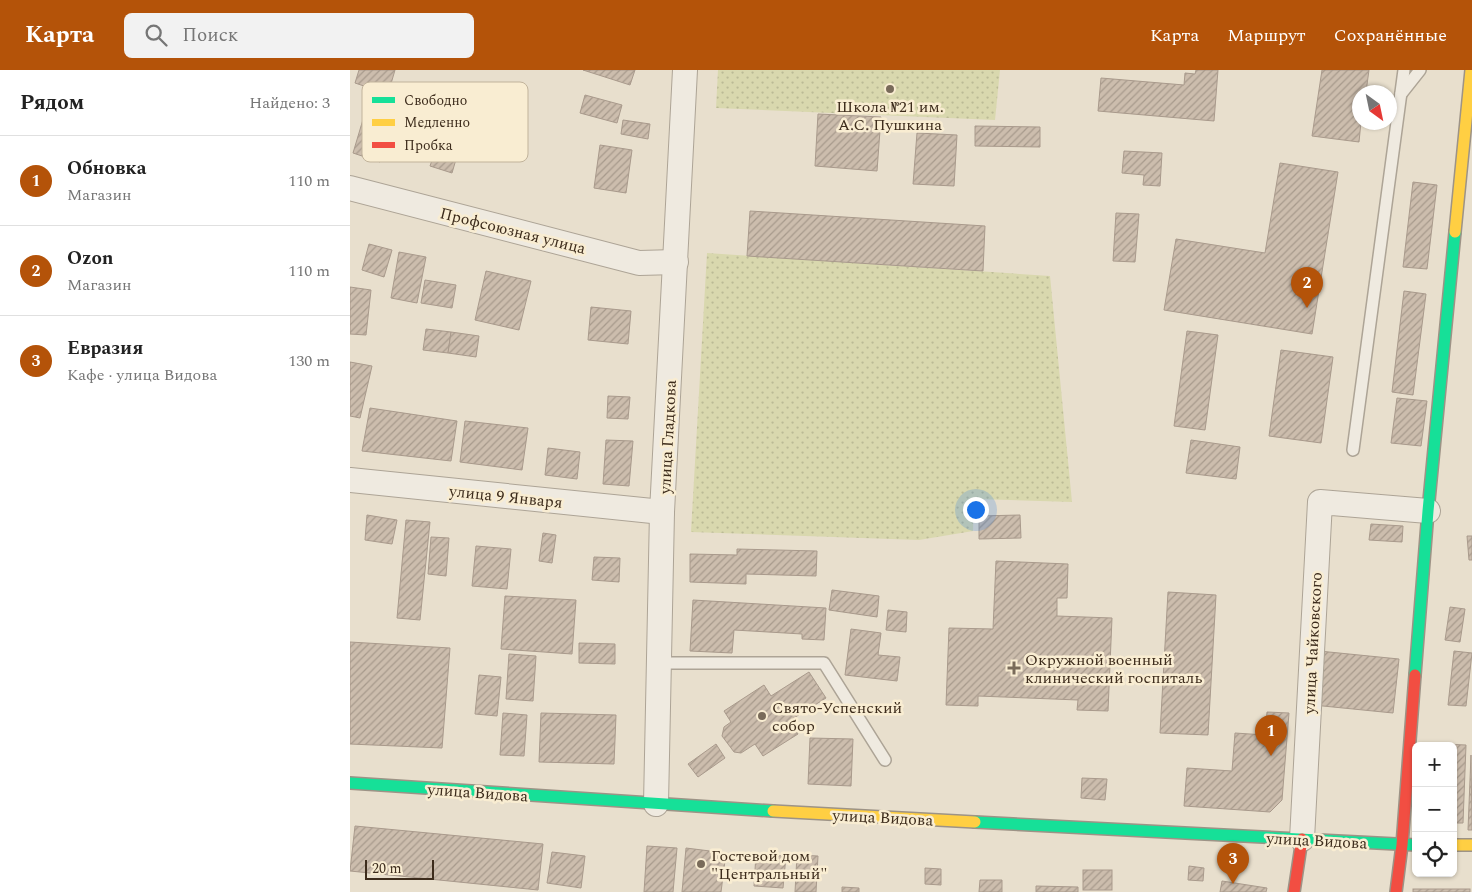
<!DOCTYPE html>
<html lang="ru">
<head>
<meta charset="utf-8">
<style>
  body { margin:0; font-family:Spectral,serif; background:#f2f2f2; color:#222 }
  .controls { position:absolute; right:15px; bottom:15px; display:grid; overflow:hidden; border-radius:8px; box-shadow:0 1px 4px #0004 }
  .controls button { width:45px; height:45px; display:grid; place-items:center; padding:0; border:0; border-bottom:1px solid #e0e0e0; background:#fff; color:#222; font:25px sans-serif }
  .compass { position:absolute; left:1002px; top:15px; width:45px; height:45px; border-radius:50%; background:#fff; box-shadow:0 1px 4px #0004; rotate:147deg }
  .scale { position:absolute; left:15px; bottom:12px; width:69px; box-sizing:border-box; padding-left:5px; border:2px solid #3d2c1c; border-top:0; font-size:14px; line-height:18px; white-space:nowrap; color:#3d2c1c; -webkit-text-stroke:4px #f9edd2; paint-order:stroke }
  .you { position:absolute; left:625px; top:439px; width:18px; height:18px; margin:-12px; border:4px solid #fff; border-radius:50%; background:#1a73e8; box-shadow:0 0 0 8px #1a73e833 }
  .badge { display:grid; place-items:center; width:32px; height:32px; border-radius:50%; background:#b45309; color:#fff; font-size:16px; font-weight:700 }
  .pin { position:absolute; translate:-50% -41px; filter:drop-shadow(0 1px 2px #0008) }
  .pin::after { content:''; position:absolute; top:26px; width:18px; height:15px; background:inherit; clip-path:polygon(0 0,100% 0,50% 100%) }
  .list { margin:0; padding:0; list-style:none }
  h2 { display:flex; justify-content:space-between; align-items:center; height:65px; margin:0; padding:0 20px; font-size:21px }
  h2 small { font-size:16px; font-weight:400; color:#767676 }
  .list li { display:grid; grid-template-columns:32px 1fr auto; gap:15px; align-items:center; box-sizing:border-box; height:90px; padding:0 20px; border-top:1px solid #e0e0e0 }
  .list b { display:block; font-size:19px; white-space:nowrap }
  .list p { margin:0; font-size:16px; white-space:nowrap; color:#767676 }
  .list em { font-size:16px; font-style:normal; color:#767676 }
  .icon { flex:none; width:28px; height:28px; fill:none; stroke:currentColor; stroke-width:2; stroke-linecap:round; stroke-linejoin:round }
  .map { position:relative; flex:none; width:1122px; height:822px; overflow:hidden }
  header { display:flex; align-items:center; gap:30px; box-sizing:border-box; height:70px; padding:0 25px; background:#b45309; color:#fff }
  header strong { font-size:24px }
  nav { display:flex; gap:28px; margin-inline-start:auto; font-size:18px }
  .search { width:350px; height:45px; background:#f2f2f2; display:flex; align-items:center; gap:12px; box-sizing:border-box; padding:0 18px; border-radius:8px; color:#767676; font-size:19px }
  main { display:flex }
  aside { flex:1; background:#fff }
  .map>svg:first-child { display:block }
  .grass { fill:url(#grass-dots) }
  .building { fill:url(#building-hatch); stroke:#a99a8c }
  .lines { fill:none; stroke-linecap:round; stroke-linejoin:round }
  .lane-casing { stroke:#ada496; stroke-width:14 }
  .street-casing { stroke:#ada496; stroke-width:26 }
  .fast-casing { stroke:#9d9386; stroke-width:14 }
  .slow-casing { stroke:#9d9386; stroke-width:14 }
  .jam-casing { stroke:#9d9386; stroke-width:14 }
  .lane { stroke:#efeae0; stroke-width:11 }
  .street { stroke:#efeae0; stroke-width:24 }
  .fast { stroke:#16e098; stroke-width:11 }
  .slow { stroke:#ffcf43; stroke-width:11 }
  .jam { stroke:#f24e42; stroke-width:11 }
  .poi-dot { fill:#796b5a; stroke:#f9edd2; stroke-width:2 }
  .labels { text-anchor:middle; stroke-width:5; stroke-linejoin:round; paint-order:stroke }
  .poi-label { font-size:16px; fill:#3d2c1c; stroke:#f9edd2; text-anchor:start }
  .street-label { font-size:16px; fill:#3d2c1c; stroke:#f9edd2 }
  .key { fill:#f9edd2; stroke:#c1b39b; stroke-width:1 }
  .key-label { font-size:14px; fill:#3d2c1c }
</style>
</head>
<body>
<header>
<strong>Карта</strong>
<div class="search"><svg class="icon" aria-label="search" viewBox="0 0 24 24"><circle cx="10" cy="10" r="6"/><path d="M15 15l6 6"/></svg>Поиск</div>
<nav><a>Карта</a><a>Маршрут</a><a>Сохранённые</a></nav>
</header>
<main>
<aside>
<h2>Рядом<small>Найдено: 3</small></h2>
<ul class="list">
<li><span class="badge">1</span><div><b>Обновка</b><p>Магазин</p></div><em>110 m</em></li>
<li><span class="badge">2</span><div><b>Ozon</b><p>Магазин</p></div><em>110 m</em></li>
<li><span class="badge">3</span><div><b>Евразия</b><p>Кафе · улица Видова</p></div><em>130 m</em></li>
</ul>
</aside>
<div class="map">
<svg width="1122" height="822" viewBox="0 0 1122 822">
  <defs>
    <pattern id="grass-dots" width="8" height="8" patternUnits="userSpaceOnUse" patternTransform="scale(1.25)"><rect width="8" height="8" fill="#d9d8ae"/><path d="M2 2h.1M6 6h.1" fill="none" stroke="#bbba95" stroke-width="1.8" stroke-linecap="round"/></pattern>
    <pattern id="building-hatch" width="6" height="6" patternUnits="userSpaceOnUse" patternTransform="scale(1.25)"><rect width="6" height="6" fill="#ccbdad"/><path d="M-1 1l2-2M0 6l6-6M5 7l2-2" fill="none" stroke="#a79a8c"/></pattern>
  </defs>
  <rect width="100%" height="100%" fill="#e8dfcd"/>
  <g class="grass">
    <path d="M 368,0 L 650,0 L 645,50 L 366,38 Z"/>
    <path d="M 357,183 L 700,206 L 722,432 L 624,429 L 623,461 L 569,470 L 341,462 Z"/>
  </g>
  <g class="building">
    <path d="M 9,0 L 45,0 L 38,24 L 5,13 Z"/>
    <path d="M 233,0 L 285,0 L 280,15 Z"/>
    <path d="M 846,0 L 868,0 L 864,51 L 748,41 L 751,8 L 834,15 L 835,3 L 845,4 Z"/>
    <path d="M 972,0 L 1019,0 L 1016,22 L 1009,22 L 1009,52 L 1011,52 L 1009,72 L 962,66 Z"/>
    <path d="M 235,25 L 272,35 L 267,53 L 230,43 Z"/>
    <path d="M 20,26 L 48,35 L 30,92 L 3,83 Z"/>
    <path d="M 468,44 L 531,47 L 527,101 L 465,96 Z"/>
    <path d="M 273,50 L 300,54 L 298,69 L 271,64 Z"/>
    <path d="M 625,56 L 690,57 L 690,77 L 625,76 Z"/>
    <path d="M 567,63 L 607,65 L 604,116 L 563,114 Z"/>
    <path d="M 88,73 L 109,79 L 102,103 L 80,96 Z"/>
    <path d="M 250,75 L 282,80 L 276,123 L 244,118 Z"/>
    <path d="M 774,81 L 812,83 L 810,116 L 793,115 L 794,105 L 772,103 Z"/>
    <path d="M 930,93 L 988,102 L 962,264 L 814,240 L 826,169 L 915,183 Z"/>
    <path d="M 1063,112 L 1087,115 L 1077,199 L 1053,197 Z"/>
    <path d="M 400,141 L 635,156 L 633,201 L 397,186 Z"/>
    <path d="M 766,143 L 789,144 L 785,192 L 763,191 Z"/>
    <path d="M 19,174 L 42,180 L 34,207 L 12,200 Z"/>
    <path d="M 49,182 L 76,187 L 67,233 L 41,228 Z"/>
    <path d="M 136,201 L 181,211 L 169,260 L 125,250 Z"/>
    <path d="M 75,210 L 106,215 L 102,238 L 71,233 Z"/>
    <path d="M 0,217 L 21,220 L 16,265 L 0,264 Z"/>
    <path d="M 1054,221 L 1076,224 L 1063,325 L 1042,322 Z"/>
    <path d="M 241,237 L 281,241 L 278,274 L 238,270 Z"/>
    <path d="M 76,259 L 101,262 L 98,283 L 73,280 Z"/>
    <path d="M 837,261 L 868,265 L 855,360 L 824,356 Z"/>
    <path d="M 101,262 L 129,266 L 126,287 L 98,283 Z"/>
    <path d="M 931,280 L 983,287 L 971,373 L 919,366 Z"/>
    <path d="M 0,292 L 22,296 L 10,348 L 0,346 Z"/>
    <path d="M 258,326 L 280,327 L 278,349 L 257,348 Z"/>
    <path d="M 1047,328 L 1077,331 L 1071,376 L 1041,373 Z"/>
    <path d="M 20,338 L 107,351 L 101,391 L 12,381 Z"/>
    <path d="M 115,351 L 178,358 L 172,400 L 110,392 Z"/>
    <path d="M 256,370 L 283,371 L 279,416 L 253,414 Z"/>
    <path d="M 841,370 L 890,377 L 886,409 L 836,403 Z"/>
    <path d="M 198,378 L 230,382 L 227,409 L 195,405 Z"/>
    <path d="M 17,445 L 47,450 L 42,474 L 15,470 Z"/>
    <path d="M 670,445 L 671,468 L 629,469 L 629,446 Z"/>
    <path d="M 56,450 L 80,452 L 70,550 L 47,548 Z"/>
    <path d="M 1021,454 L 1053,456 L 1052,472 L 1019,470 Z"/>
    <path d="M 193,463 L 206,465 L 202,493 L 189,491 Z"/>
    <path d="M 1117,466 L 1122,466 L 1122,490 L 1119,490 Z"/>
    <path d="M 81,467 L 99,468 L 96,506 L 78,504 Z"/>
    <path d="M 126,476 L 161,479 L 157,519 L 122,516 Z"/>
    <path d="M 387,479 L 467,481 L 466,506 L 396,504 L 396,514 L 340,512 L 340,484 L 387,485 Z"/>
    <path d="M 244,487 L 270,488 L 269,512 L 242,510 Z"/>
    <path d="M 646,491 L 718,494 L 717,528 L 707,528 L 707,546 L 762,548 L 758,641 L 727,640 L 728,630 L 628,626 L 628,636 L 596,635 L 599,558 L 643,559 Z"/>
    <path d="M 482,520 L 529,526 L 527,547 L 479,540 Z"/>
    <path d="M 818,522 L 866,525 L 858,665 L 810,663 Z"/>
    <path d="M 155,526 L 226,530 L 222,584 L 151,579 Z"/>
    <path d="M 343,530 L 476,538 L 474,570 L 452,569 L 452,564 L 384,560 L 382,583 L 340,581 Z"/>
    <path d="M 1100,537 L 1115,539 L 1110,572 L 1095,570 Z"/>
    <path d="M 538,540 L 557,542 L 556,562 L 536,560 Z"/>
    <path d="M 501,559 L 531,563 L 528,585 L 550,587 L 547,611 L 495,605 Z"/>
    <path d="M 0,572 L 100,578 L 92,678 L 0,674 Z"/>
    <path d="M 229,573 L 265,574 L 265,594 L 229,593 Z"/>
    <path d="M 969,581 L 1049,589 L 1043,643 L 963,635 Z"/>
    <path d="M 1104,581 L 1122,583 L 1116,636 L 1098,635 Z"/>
    <path d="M 159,584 L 186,586 L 183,631 L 156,629 Z"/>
    <path d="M 459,602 L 476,628 L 439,651 L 448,664 L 413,686 L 405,674 L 391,683 L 384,682 L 372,666 L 374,657 L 381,652 L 374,641 L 414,615 L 421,626 Z"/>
    <path d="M 129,605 L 151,607 L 147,646 L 125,644 Z"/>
    <path d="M 917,642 L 939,643 L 932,730 L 920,742 L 834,736 L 837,698 L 882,701 L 885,663 L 915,665 Z"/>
    <path d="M 153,643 L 177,645 L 174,686 L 150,685 Z"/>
    <path d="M 191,643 L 266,645 L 264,694 L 189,692 Z"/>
    <path d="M 460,668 L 503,669 L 501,716 L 458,714 Z"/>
    <path d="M 366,674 L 375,688 L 348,707 L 338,694 Z"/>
    <path d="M 1092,674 L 1116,675 L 1113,753 L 1103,753 L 1103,676 L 1092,676 Z"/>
    <path d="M 1121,685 L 1122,760 L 1118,760 Z"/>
    <path d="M 732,708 L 757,709 L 755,730 L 731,728 Z"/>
    <path d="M 5,756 L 193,774 L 188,820 L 0,801 Z"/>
    <path d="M 297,776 L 327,778 L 323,822 L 294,822 Z"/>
    <path d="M 336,778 L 376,783 L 371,822 L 332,822 Z"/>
    <path d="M 202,782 L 235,786 L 231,818 L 197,813 Z"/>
    <path d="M 406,784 L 436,786 L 433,818 L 404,816 Z"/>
    <path d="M 447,785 L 468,786 L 466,822 L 445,822 Z"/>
    <path d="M 839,796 L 854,798 L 853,811 L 838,810 Z"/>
    <path d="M 575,798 L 591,799 L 591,815 L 575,814 Z"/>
    <rect x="733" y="800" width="29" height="20"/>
    <path d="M 630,810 L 652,810 L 652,822 L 629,822 Z"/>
    <path d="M 872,811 L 917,818 L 916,822 L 870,822 Z"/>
    <path d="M 686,816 L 728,817 L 728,822 L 686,822 Z"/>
    <path d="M 492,817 L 509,818 L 509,822 L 492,822 Z"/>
    <rect x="1063" y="819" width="57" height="3"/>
  </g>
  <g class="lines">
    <g class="lane-casing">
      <g id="lane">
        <path d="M 1051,24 L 1070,0"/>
        <path d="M 1003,380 L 1054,0"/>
        <path d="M 309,593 L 474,593 L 535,690"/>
      </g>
    </g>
    <g class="street-casing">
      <g id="street">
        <path d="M 0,118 L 289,193 L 326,192"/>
        <path d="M 0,410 L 312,442"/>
        <path d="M 306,734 L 312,442 L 335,0"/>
        <path d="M 952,769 L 970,432 L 1078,441"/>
      </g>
    </g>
    <g class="fast-casing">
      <g id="fast">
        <path d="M 1065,605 L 1078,441 L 1105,162"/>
        <path d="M 0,713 L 423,741"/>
        <path d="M 625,752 L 1066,775"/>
      </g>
    </g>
    <g class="slow-casing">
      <g id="slow">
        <path d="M 1105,162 L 1121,0"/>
        <path d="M 423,741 L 625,752"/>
        <path d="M 1103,775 L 1122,775"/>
      </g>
    </g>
    <g class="jam-casing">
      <g id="jam">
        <path d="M 944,822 L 952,769"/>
        <path d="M 1046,822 L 1052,775 L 1065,605"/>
      </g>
    </g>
    <use href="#lane" class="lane"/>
    <use href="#street" class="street"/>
    <use href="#fast" class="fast"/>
    <use href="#slow" class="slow"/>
    <use href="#jam" class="jam"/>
  </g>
  <g class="poi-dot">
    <circle cx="540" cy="19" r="5"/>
    <path d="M661.5 590.5h5v5h5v5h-5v5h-5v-5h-5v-5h5z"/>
    <circle cx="412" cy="646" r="5"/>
    <circle cx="351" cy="794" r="5"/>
  </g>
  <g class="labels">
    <g class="poi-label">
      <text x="540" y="42" text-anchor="middle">Школа №21 им.<tspan x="540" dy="18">А.С. Пушкина</tspan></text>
      <text x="675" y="595">Окружной военный<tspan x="675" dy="18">клинический госпиталь</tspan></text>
      <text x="422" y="643">Свято-Успенский<tspan x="422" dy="18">собор</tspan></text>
      <text x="361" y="791">Гостевой дом<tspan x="361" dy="18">"Центральный"</tspan></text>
    </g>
    <g class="street-label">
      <text transform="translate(163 160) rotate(14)" y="6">Профсоюзная улица</text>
      <text transform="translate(317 367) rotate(-87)" y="6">улица Гладкова</text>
      <text transform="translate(156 426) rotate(6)" y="6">улица 9 Января</text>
      <text transform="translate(962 573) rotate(-87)" y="6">улица Чайковского</text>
      <text transform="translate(128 722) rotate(4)" y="6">улица Видова</text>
      <text transform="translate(533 747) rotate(3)" y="6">улица Видова</text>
      <text transform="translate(967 770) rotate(3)" y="6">улица Видова</text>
    </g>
  </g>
  <rect x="12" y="12" width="166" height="80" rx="8" class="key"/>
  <rect x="22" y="27" width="23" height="6" fill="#16e098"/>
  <rect x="22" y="49" width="23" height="7" fill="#ffcf43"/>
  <rect x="22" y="72" width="23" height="6" fill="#f24e42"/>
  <g class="key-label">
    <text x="54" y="35">Свободно</text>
    <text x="54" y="57">Медленно</text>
    <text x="54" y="80">Пробка</text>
  </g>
</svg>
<div class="controls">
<button>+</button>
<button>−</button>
<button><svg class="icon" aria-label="locate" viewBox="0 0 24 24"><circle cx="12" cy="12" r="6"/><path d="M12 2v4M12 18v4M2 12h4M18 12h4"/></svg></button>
</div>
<svg class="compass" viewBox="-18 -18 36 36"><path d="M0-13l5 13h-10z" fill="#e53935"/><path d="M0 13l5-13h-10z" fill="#767676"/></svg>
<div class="scale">20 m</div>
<div class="you"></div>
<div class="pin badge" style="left:921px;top:686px">1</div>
<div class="pin badge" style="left:957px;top:238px">2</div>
<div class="pin badge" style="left:883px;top:814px">3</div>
</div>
</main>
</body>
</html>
